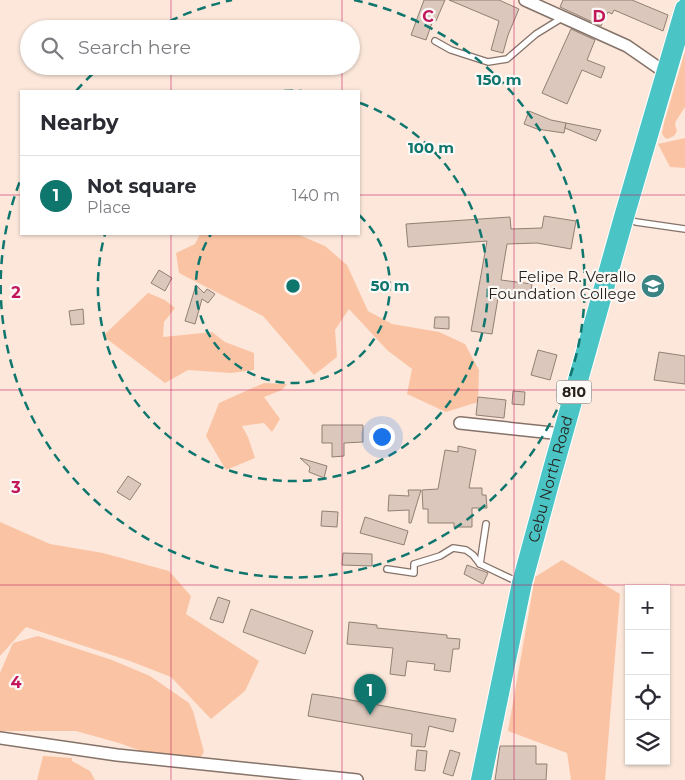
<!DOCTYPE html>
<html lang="en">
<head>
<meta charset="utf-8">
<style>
  body { margin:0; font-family:Montserrat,sans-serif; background:#f2f2f3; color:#2b2b33 }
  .controls { position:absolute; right:15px; bottom:15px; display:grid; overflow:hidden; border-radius:0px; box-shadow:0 1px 4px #0004 }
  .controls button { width:45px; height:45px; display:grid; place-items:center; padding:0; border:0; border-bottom:1px solid #e1e1e2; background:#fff; color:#2b2b33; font:25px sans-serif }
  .you { position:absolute; left:381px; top:436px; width:18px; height:18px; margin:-12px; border:4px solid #fff; border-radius:50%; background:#1a73e8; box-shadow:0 0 0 8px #1a73e833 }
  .badge { display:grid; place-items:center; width:32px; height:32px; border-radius:50%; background:#0f766e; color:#fff; font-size:16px; font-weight:700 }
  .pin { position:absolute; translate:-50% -41px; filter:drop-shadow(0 1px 2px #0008) }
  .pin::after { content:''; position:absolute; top:26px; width:18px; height:15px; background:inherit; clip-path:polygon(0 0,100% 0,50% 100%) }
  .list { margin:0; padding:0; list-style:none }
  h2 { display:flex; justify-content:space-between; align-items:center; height:65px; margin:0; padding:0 20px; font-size:21px }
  h2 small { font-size:16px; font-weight:400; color:#7c7c81 }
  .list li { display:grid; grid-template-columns:32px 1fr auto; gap:15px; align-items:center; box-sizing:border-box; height:80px; padding:0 20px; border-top:1px solid #e1e1e2 }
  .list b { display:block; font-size:19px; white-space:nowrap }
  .list p { margin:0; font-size:16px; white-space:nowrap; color:#7c7c81 }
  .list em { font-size:16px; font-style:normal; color:#7c7c81 }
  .icon { flex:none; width:28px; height:28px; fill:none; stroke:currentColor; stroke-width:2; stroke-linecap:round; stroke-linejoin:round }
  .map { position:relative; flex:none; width:685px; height:780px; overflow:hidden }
  .search { position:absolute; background:#fff; box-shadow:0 1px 4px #0004; left:20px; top:20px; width:340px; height:55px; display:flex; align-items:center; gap:12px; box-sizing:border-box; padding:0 18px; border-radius:28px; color:#7c7c81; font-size:19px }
  .panel { position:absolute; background:#fff; box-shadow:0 1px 4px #0004; left:20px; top:90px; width:340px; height:145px; border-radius:0px }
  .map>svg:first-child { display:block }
  .green { fill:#fac4a4 }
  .building { fill:#dbc7bb; stroke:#928075 }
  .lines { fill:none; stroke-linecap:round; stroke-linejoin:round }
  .service-casing { stroke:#857268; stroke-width:8 }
  .minor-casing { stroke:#857268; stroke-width:14 }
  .trunk-casing { stroke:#fff; stroke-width:22 }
  .service { stroke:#fff; stroke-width:5.5 }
  .minor { stroke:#fff; stroke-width:11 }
  .trunk { stroke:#4ac4c4; stroke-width:20 }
  .grid { fill:none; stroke:#c2185b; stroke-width:1; stroke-opacity:0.55 }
  .ring { fill:none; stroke:#0f766e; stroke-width:2.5; stroke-dasharray:9 6 }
  .labels { text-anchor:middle; stroke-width:4.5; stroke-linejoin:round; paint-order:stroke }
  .shield { fill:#fcf8f5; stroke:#66605c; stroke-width:1 }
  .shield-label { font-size:14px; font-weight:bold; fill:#261f1a }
  .poi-label { font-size:15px; fill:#261f1a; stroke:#fcf8f5; text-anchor:end }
  .street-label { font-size:15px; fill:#261f1a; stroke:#fcf8f5 }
  .grid-label { font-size:16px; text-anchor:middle; font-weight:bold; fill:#c2185b; stroke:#fcf8f5; stroke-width:4.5; stroke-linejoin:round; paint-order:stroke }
  .centre { fill:#0f766e; stroke:#fcf8f5; stroke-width:2.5 }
  .ring-label { font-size:15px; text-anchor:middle; font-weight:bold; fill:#0f766e; stroke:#fcf8f5; stroke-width:4.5; stroke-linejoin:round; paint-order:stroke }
</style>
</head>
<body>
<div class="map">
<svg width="685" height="780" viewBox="0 0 685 780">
  <rect width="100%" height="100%" fill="#fce7da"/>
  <g class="green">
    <path d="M 685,51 L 685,107 L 676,121 L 675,125 L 677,131 L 674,136 L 667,139 L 664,137 L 662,133 L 664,123 Z"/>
    <path d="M 685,138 L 685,168 L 670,167 L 658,144 Z"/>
    <path d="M 200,234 L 297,234 L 325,246 L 347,265 L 368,311 L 392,324 L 439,332 L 465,344 L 479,370 L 478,402 L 446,412 L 407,394 L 412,369 L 387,350 L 349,309 L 335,330 L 337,357 L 314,375 L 263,316 L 179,273 L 176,253 L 195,244 Z"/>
    <path d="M 148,293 L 165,300 L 175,308 L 164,322 L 163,337 L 212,332 L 225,342 L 254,353 L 254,370 L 231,373 L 188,370 L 165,383 L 103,336 Z"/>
    <path d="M 264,383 L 287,384 L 282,390 L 264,397 L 280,419 L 272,432 L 264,423 L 242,426 L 248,437 L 255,458 L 226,470 L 206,436 L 219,403 Z"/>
    <path d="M 0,522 L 50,544 L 103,553 L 169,571 L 191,596 L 186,614 L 259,661 L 245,691 L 211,719 L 171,677 L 130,661 L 26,627 L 0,656 Z"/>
    <path d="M 562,560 L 620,594 L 605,780 L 571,780 L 567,753 L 508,731 L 535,577 Z"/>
    <path d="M 38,636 L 112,660 L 150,676 L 189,703 L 193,711 L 204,752 L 197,763 L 147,753 L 119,743 L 76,731 L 0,731 L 0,673 L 13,643 Z"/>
    <path d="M 43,756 L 72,758 L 72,761 L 90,771 L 95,780 L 37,780 Z"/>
  </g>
  <g class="building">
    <path d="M 424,0 L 445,0 L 436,21 L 433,20 L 426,40 L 411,35 Z"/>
    <path d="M 449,0 L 499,0 L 519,9 L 508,35 L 503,53 L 491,50 L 499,21 Z"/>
    <path d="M 563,0 L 632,0 L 668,15 L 663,31 L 614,10 L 612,14 L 608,12 L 601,26 L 560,7 Z"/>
    <path d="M 571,29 L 595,40 L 587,60 L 605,67 L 601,78 L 582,70 L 567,104 L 542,93 Z"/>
    <path d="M 529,111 L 551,120 L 566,123 L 564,133 L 537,129 L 524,124 Z"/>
    <path d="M 566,123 L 601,130 L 596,141 L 565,128 Z"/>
    <path d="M 544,216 L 576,221 L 571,249 L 537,243 L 507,244 L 501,280 L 532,284 L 530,296 L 499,292 L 492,334 L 471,331 L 487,241 L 408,247 L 406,224 L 510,217 L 511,229 L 542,228 Z"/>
    <path d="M 159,270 L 172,278 L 165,291 L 151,283 Z"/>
    <path d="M 196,285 L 204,293 L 207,289 L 215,294 L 208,303 L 202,299 L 195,324 L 185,321 Z"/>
    <path d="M 83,309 L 84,324 L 71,325 L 69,311 Z"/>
    <path d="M 435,317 L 449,317 L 449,329 L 434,328 Z"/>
    <path d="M 538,350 L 557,355 L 550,380 L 531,375 Z"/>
    <path d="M 659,352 L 685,356 L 685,384 L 654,380 Z"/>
    <path d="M 513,391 L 525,392 L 524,405 L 512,404 Z"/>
    <path d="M 478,397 L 506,400 L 504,418 L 476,415 Z"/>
    <path d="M 322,425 L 363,425 L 363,442 L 344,443 L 344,456 L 332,457 L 332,443 L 322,443 Z"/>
    <path d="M 458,446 L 476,450 L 469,488 L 482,488 L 482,495 L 486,495 L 487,508 L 472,508 L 472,527 L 454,527 L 454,523 L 428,523 L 428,509 L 423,509 L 422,490 L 438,489 L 445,450 L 458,452 Z"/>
    <path d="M 300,458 L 327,466 L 324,478 L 309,472 L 310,467 Z"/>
    <path d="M 128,476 L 141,484 L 130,500 L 117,492 Z"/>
    <path d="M 408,490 L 421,490 L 411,523 L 409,523 L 409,510 L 388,511 L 389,495 L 409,496 Z"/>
    <path d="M 322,511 L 338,512 L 337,527 L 321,526 Z"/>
    <path d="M 365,517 L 408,531 L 404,545 L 360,533 Z"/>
    <path d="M 343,553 L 372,554 L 372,566 L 342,565 Z"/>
    <path d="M 467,565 L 488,573 L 483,584 L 464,574 Z"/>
    <path d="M 218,597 L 230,601 L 223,623 L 210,619 Z"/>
    <path d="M 251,609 L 313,631 L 305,654 L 243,632 Z"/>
    <path d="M 349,622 L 377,625 L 377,628 L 447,635 L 447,638 L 460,639 L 459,649 L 453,649 L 450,672 L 434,670 L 435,664 L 407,661 L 405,676 L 390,674 L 393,648 L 347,644 Z"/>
    <path d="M 312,694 L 334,697 L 456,719 L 453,732 L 429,726 L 425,747 L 411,746 L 412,734 L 308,716 Z"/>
    <path d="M 500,746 L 536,746 L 536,764 L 547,764 L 546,780 L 495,780 Z"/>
    <path d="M 417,750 L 427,751 L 425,771 L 415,770 Z"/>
    <path d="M 450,750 L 460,753 L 453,776 L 443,773 Z"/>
  </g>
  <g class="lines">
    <g class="service-casing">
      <g id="service">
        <path d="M 435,41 L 451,50 L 488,62 L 507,59 L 536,34 L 562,18"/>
        <path d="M 628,219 L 636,222 L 685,229"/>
        <path d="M 480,564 L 486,524"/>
        <path d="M 387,569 L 414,573 L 414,564 L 440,556 L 453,548 L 466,550 L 473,555 L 480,564 L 518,582"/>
      </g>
    </g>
    <g class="minor-casing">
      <g id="minor">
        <path d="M 525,0 L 627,46 L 666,73"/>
        <path d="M 460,423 L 562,434"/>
        <path d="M 0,738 L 117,755 L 357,780"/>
      </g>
    </g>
    <g class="trunk-casing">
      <g id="trunk">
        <path id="s1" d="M 481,780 L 522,583 L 551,476 L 624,217 L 685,9"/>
      </g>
    </g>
    <use href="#service" class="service"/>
    <use href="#minor" class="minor"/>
    <use href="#trunk" class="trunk"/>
  </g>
  <path class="grid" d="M 171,0 L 171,29M 342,0 L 342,29M 514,0 L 514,780M 171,66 L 171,91M 342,66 L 342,91M 0,195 L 21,195M 359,195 L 685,195M 171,234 L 171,780M 342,234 L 342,780M 0,390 L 685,390M 0,585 L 685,585"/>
  <g class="ring">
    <path d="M359 215A97 97 0 1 1 211 234"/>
    <path d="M284 91A195 195 0 0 1 302 91M360 103A195 195 0 1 1 105 234"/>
    <path d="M76 91A292 292 0 0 1 100 67M156 28A292 292 0 0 1 232 0M354 0A292 292 0 1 1 20 181"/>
  </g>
  <defs>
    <g id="university-disc" transform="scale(1.25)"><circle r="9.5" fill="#3b8484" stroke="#fcf8f5"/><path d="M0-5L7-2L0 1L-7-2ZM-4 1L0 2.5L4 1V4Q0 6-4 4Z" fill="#fff"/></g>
  </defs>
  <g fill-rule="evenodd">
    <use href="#university-disc" x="653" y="286"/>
  </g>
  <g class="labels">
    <rect class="shield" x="556.5" y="380.5" width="35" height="23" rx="4"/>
    <g class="shield-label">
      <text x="574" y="397">810</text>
    </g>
    <g class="poi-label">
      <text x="636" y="282">Felipe R. Verallo<tspan x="636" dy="17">Foundation College</tspan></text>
    </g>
    <g class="street-label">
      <text dy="5" stroke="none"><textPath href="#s1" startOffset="309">Cebu North Road</textPath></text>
    </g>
  </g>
  <g class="grid-label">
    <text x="428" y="22">C</text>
    <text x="599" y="22">D</text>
    <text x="16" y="298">2</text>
    <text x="16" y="493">3</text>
    <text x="16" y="688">4</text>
  </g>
  <circle cx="293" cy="286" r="8" class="centre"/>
  <g class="ring-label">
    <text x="499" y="85">150 m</text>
    <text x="431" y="153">100 m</text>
    <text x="390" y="291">50 m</text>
  </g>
</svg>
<div class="controls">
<button>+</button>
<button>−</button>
<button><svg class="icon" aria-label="locate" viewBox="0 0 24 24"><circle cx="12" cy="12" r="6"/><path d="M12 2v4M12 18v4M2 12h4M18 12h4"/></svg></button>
<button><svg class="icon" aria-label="layers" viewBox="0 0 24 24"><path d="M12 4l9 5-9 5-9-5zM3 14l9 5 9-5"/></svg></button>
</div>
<div class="you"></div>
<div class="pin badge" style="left:370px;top:715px">1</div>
<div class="search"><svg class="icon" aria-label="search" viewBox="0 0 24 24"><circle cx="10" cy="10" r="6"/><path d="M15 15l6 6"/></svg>Search here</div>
<section class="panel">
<h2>Nearby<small></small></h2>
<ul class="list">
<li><span class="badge">1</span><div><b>Not square</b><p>Place</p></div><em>140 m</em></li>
</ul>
</section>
</div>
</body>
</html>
